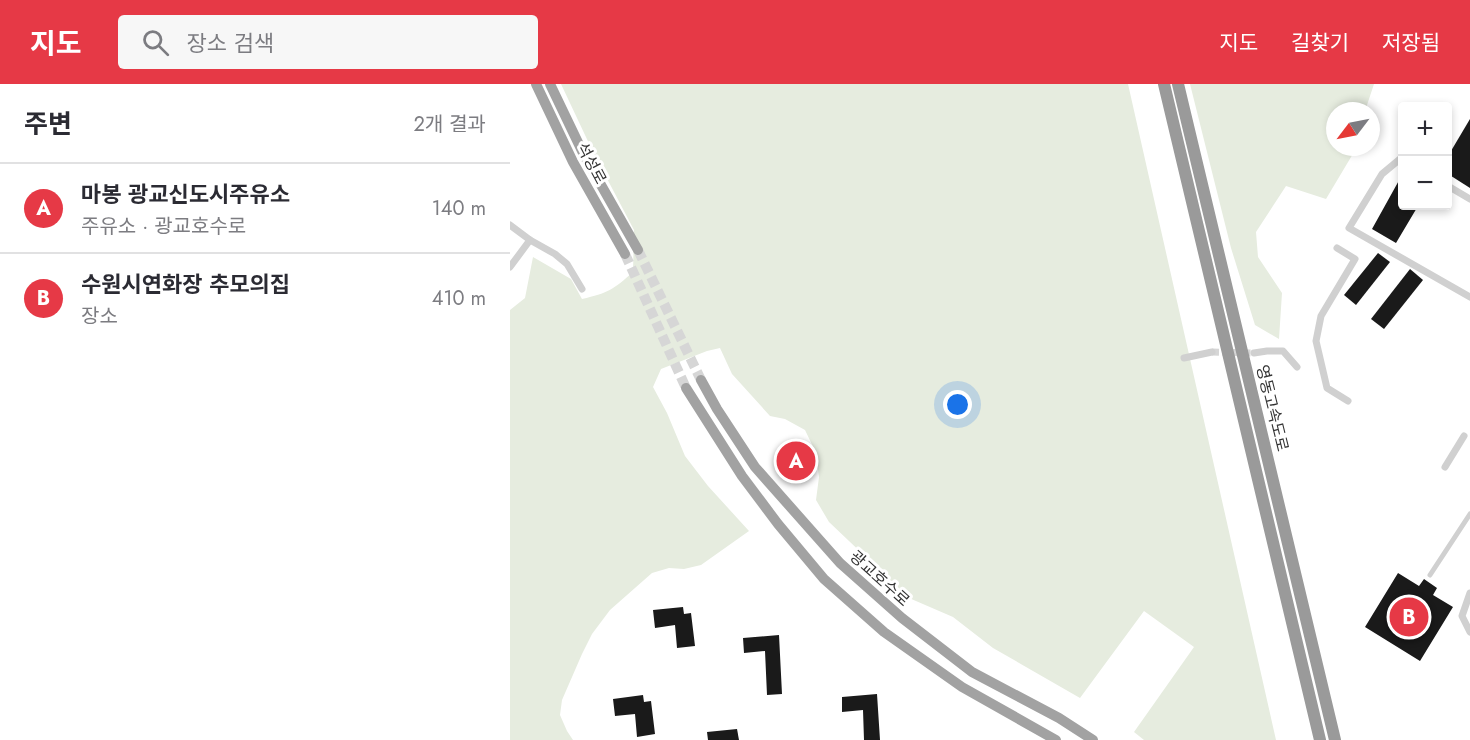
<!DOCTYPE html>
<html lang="ko">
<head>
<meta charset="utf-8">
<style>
  body { margin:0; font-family:Jost,"Noto Sans KR",sans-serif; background:#f7f7f7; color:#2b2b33 }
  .controls { position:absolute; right:18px; top:18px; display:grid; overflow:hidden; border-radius:6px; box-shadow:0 3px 9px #0003 }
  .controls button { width:54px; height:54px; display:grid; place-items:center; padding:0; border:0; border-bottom:2px solid #e1e1e2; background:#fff; color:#2b2b33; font:30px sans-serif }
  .compass { position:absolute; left:816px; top:18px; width:54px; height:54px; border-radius:50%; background:#fff; box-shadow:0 3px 9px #0003; rotate:238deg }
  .you { position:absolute; left:448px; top:321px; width:21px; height:21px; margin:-15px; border:4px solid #fff; border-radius:50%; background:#1a73e8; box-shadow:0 0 0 9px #1a73e833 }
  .badge { display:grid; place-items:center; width:39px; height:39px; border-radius:50%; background:#e63946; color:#fff; font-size:20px; font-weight:700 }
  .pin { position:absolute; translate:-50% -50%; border:3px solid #fff; box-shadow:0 2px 6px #0006 }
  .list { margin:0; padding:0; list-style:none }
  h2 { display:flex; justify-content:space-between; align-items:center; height:78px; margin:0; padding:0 24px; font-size:26px }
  h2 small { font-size:20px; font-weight:400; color:#7c7c81 }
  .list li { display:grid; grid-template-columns:39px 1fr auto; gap:18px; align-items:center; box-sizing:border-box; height:90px; padding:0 24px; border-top:2px solid #e1e1e2 }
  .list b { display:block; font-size:22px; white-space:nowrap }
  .list p { margin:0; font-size:20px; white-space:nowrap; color:#7c7c81 }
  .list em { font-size:20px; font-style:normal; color:#7c7c81 }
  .icon { flex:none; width:33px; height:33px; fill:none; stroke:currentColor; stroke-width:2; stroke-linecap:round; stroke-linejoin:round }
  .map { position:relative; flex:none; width:960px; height:656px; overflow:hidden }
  header { display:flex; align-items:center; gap:36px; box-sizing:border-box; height:84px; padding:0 30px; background:#e63946; color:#fff }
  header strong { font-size:28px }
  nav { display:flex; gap:33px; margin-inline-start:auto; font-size:21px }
  .search { width:420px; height:54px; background:#f7f7f7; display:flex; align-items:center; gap:15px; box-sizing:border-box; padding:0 21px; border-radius:6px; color:#7c7c81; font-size:22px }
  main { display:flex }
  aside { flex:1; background:#fff }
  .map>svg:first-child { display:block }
  .green { fill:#e6ecdf }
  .building { fill:#1a1a1a }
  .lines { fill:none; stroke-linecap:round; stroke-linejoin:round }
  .minor-tunnel { stroke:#d6d6d6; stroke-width:7; stroke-dasharray:7 3.5; stroke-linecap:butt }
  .trunk-tunnel { stroke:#d6d6d6; stroke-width:10; stroke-dasharray:10 5; stroke-linecap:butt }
  .pedestrian { stroke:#d0d0d0; stroke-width:5 }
  .minor { stroke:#d0d0d0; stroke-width:7 }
  .trunk { stroke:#a2a2a2; stroke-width:10 }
  .motorway { stroke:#9a9a9a; stroke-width:12 }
  .labels { text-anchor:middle; stroke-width:6; stroke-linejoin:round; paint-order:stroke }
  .street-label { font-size:16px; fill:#333; stroke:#fff }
</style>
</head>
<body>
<header>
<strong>지도</strong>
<div class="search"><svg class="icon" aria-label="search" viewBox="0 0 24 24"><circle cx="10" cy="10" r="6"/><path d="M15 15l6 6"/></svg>장소 검색</div>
<nav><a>지도</a><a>길찾기</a><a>저장됨</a></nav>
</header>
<main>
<aside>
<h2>주변<small>2개 결과</small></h2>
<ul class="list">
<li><span class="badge">A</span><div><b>마봉 광교신도시주유소</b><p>주유소 · 광교호수로</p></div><em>140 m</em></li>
<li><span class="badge">B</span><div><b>수원시연화장 추모의집</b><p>장소</p></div><em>410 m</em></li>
</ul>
</aside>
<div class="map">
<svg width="960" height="656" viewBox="0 0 960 656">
  <rect width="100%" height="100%" fill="#fff"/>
  <g class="green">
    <path d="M 51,0 L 618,0 L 766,656 L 634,656 L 624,648 L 684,563 L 634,527 L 570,614 L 483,564 L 443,533 L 399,514 L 319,438 L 306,416 L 309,393 L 306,369 L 295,346 L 275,335 L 260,332 L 222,290 L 210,264 L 197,267 L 151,285 L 143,303 L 157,329 L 175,372 L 198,402 L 239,447 L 191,481 L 174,485 L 159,484 L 142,489 L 100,526 L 82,550 L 72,570 L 52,616 L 50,631 L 57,647 L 63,656 L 0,656 L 0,226 L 15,214 L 23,173 L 61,195 L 72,215 C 98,209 103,206 123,188 L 124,146 L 83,68 Z"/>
    <path d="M 680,0 L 864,0 L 855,27 L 825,27 L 825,63 L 847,63 L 816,115 L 776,102 L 746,148 L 748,173 L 772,209 L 769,255 L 745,241 L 721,164 Z"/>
  </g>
  <g class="building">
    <path d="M 960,35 L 960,104 L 938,90 L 938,72 Z"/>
    <path d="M 892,91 L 892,122 L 908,122 L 886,159 L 862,145 Z"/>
    <path d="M 868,169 L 880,178 L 846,221 L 834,211 Z"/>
    <path d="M 900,185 L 913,196 L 874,245 L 861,235 Z"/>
    <path d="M 888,489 L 909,502 L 914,495 L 927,504 L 923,511 L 943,523 L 910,577 L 855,543 Z"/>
    <path d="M 173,523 L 174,530 L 181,529 L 185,562 L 167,564 L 165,541 L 145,544 L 143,526 Z"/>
    <path d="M 269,551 L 272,610 L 257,611 L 255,567 L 234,569 L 233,554 Z"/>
    <path d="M 367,610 L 370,656 L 354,656 L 353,626 L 332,628 L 332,613 Z"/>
    <path d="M 133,611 L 134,618 L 141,617 L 145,650 L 127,653 L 125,630 L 105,632 L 103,615 Z"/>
    <path d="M 227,645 L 229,656 L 198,656 L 197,648 Z"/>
  </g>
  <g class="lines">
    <path class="minor-tunnel" d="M 702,268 L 744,269"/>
    <g class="trunk-tunnel">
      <path d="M 128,166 L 191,296"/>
      <path d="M 115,170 L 176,304"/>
    </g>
    <path class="pedestrian" d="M 920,491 L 960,430"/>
    <g class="minor">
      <path d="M 892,77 L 890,75 L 872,90 L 839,144 L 960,213"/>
      <path d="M 938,102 L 960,115"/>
      <path d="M 0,141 L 20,156 L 45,170 L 57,180 L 72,205"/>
      <path d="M 827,164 L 845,175 L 811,232 L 806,257 L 817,304 L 838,317"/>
      <path d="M 0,183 L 20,156"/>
      <path d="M 744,269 L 757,267 L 773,267 L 787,283"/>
      <path d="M 674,274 L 702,268"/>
      <path d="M 935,383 L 954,352"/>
      <path d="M 960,509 L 952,532 L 960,548"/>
    </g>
    <g class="trunk">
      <path d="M 26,0 L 63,78 L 115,170"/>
      <path d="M 40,0 L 74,71 L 128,166"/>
      <path d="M 191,296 L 207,325 L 245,383 L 330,479 L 392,534 L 462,588 L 549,634 L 583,656"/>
      <path d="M 176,304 L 232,392 L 268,440 L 314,495 L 374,548 L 452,603 L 546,656"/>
    </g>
    <g class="motorway">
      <path d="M 654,0 L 810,656"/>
      <path d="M 668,0 L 825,656"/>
    </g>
  </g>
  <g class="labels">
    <g class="street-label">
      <text transform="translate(82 79) rotate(62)" y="6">석성로</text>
      <text transform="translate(763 324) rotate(76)" y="6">영동고속도로</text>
      <text transform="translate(370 494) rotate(42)" y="6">광교호수로</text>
    </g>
  </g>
</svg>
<div class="controls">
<button>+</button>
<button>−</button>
</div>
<svg class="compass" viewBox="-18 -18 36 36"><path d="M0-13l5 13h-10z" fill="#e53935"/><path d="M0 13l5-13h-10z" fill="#7c7c81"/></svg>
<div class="you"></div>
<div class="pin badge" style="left:286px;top:377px">A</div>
<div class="pin badge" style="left:899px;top:533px">B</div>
</div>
</main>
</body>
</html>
